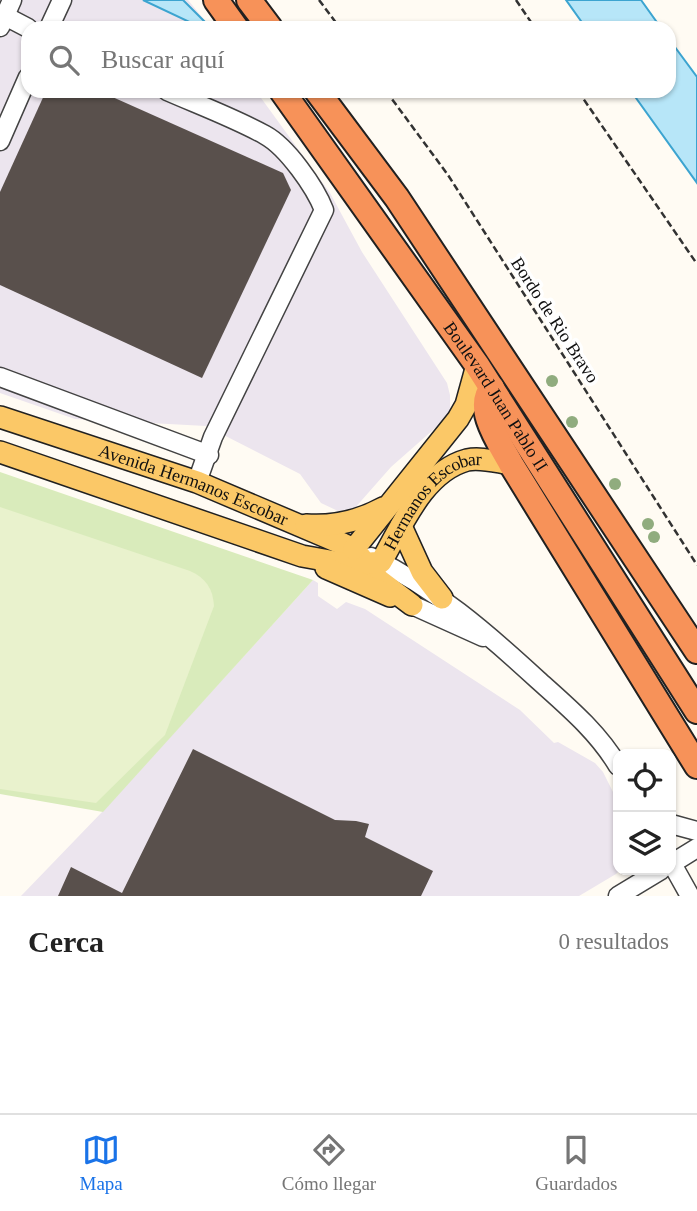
<!DOCTYPE html>
<html lang="es">
<head>
<meta charset="utf-8">
<style>
  body { margin:0; font-family:Georgia,serif; background:#f2f2f2; color:#222 }
  .controls { position:absolute; right:21px; bottom:21px; display:grid; overflow:hidden; border-radius:14px; box-shadow:0 2px 5px #0004 }
  .controls button { width:63px; height:63px; display:grid; place-items:center; padding:0; border:0; border-bottom:2px solid #e0e0e0; background:#fff; color:#222; font:35px sans-serif }
  .list { margin:0; padding:0; list-style:none }
  h2 { display:flex; justify-content:space-between; align-items:center; height:91px; margin:0; padding:0 28px; font-size:30px }
  h2 small { font-size:23px; font-weight:400; color:#767676 }
  .icon { flex:none; width:38px; height:38px; fill:none; stroke:currentColor; stroke-width:2; stroke-linecap:round; stroke-linejoin:round }
  .map { position:relative; flex:none; width:697px; height:896px; overflow:hidden }
  .search { position:absolute; background:#fff; box-shadow:0 2px 5px #0004; left:21px; right:21px; top:21px; height:77px; display:flex; align-items:center; gap:18px; box-sizing:border-box; padding:0 24px; border-radius:21px; color:#767676; font-size:26px }
  .sheet { height:217px; background:#fff }
  nav { display:flex; justify-content:space-around; align-items:center; box-sizing:border-box; height:98px; border-top:2px solid #e0e0e0; background:#fff; font-size:19px; color:#767676 }
  nav a { display:grid; justify-items:center; gap:4px }
  nav .on { color:#1a73e8 }
  .map>svg:first-child { display:block }
  .industrial { fill:#ece5ee }
  .green { fill:#d9ebbb }
  .pitch { fill:#e9f2cd }
  .water { fill:#b7e6f8; stroke:#3ca4d0; stroke-width:2 }
  .building { fill:#59504c }
  .lines { fill:none; stroke-linecap:round; stroke-linejoin:round }
  .minor-casing { stroke:#434343; stroke-width:21 }
  .major-casing { stroke:#212121; stroke-width:24 }
  .highway-casing { stroke:#212121; stroke-width:28 }
  .path { stroke:#323232; stroke-width:2.5; stroke-dasharray:7 3.5; stroke-linecap:butt }
  .minor { stroke:#fff; stroke-width:18 }
  .major { stroke:#fbc867; stroke-width:21 }
  .highway { stroke:#f79259; stroke-width:24 }
  .tree { fill:#90ac7e }
  .labels { text-anchor:middle; stroke-width:7; stroke-linejoin:round; paint-order:stroke }
  .street-label { font-size:18px; fill:#101010; stroke:#fff }
</style>
</head>
<body>
<div class="map">
<svg width="697" height="896" viewBox="0 0 697 896">
  <rect width="100%" height="100%" fill="#fffbf3"/>
  <g class="industrial">
    <path d="M 0,0 L 188,0 L 211,28 L 28,28 L 28,91 L 256,91 L 330,193 L 362,252 L 447,383 L 450,395 L 450,411 L 442,422 L 391,467 L 354,509 L 338,511 L 321,503 L 300,474 L 206,426 L 75,419 L 0,393 Z"/>
    <path d="M 313,580 L 318,583 L 318,596 L 337,609 L 346,602 L 365,609 L 520,710 L 554,743 L 558,742 L 595,763 L 603,772 L 618,802 L 620,870 L 616,874 L 579,896 L 21,896 L 103,811 Z"/>
  </g>
  <path class="green" d="M 0,472 L 313,580 L 103,812 L 0,794 Z"/>
  <path class="pitch" d="M 0,507 L 190,571 C 206,578 213,589 214,606 L 165,735 L 96,803 L 0,789 Z"/>
  <g class="water">
    <path d="M 143,0 L 183,0 L 205,22 L 205,27 L 202,28 Z"/>
    <path d="M 566,0 L 641,0 L 661,28 L 586,28 Z"/>
    <path d="M 669,39 L 697,77 L 697,183 L 631,91 L 669,91 Z"/>
  </g>
  <g class="building">
    <path d="M 46,91 L 99,91 L 283,173 L 291,190 L 202,378 L 0,285 L 0,192 Z"/>
    <path d="M 193,749 L 335,820 L 356,821 L 369,824 L 365,837 L 433,871 L 421,896 L 58,896 L 71,867 L 122,893 Z"/>
  </g>
  <g class="lines">
    <g class="minor-casing">
      <g id="minor">
        <path d="M 5,16 L 28,28"/>
        <path d="M 0,27 L 12,0"/>
        <path d="M 49,28 L 62,0"/>
        <path d="M 167,91 C 199,105 234,118 265,135 C 287,147 315,187 324,210 L 213,437 L 197,482"/>
        <path d="M 0,141 L 28,77"/>
        <path d="M 0,377 L 209,455"/>
        <path d="M 371,557 C 435,588 486,632 538,680 C 567,706 598,732 618,766"/>
        <path d="M 412,605 L 483,637"/>
        <path d="M 671,824 L 697,831"/>
        <path d="M 671,862 L 690,896"/>
        <path d="M 671,864 L 697,848"/>
        <path d="M 618,896 L 661,870"/>
      </g>
    </g>
    <g class="major-casing">
      <g id="major">
        <path id="s1" d="M 0,417 L 197,482 L 343,544 L 354,549 L 379,580 L 412,605"/>
        <path id="s2" d="M 0,452 L 302,556 L 352,565 L 381,562 C 402,526 423,472 467,460 C 481,457 497,462 511,464"/>
        <path d="M 306,525 C 334,527 359,521 383,508"/>
        <path d="M 401,526 L 422,572 L 442,598"/>
        <path d="M 354,549 L 458,419 L 466,405 L 477,365"/>
        <path d="M 326,568 L 390,596"/>
      </g>
    </g>
    <g class="highway-casing">
      <g id="highway">
        <path d="M 216,0 L 236,28"/>
        <path d="M 249,0 L 270,28"/>
        <path id="s3" d="M 282,91 L 477,365 L 697,711"/>
        <path d="M 317,91 L 397,198 L 697,651"/>
        <path d="M 492,388 C 474,408 501,445 511,464 L 697,766"/>
      </g>
    </g>
    <g class="path">
      <path d="M 319,0 L 340,28"/>
      <path d="M 516,0 L 535,28"/>
      <path d="M 386,91 L 448,175 L 697,565"/>
      <path d="M 578,91 L 697,264"/>
    </g>
    <use href="#minor" class="minor"/>
    <use href="#major" class="major"/>
    <use href="#highway" class="highway"/>
  </g>
  <g class="tree">
    <circle cx="552" cy="381" r="6"/>
    <circle cx="572" cy="422" r="6"/>
    <circle cx="615" cy="484" r="6"/>
    <circle cx="648" cy="524" r="6"/>
    <circle cx="654" cy="537" r="6"/>
  </g>
  <g class="labels">
    <g class="street-label">
      <text transform="translate(555 320) rotate(57)" y="6">Bordo de Rio Bravo</text>
      <text dy="6" stroke="none"><textPath href="#s3" startOffset="373">Boulevard Juan Pablo II</textPath></text>
      <text dy="6" stroke="none"><textPath href="#s1" startOffset="205">Avenida Hermanos Escobar</textPath></text>
      <text dy="6" stroke="none"><textPath href="#s2" startOffset="483">Hermanos Escobar</textPath></text>
    </g>
  </g>
</svg>
<div class="controls">
<button><svg class="icon" aria-label="locate" viewBox="0 0 24 24"><circle cx="12" cy="12" r="6"/><path d="M12 2v4M12 18v4M2 12h4M18 12h4"/></svg></button>
<button><svg class="icon" aria-label="layers" viewBox="0 0 24 24"><path d="M12 4l9 5-9 5-9-5zM3 14l9 5 9-5"/></svg></button>
</div>
<div class="search"><svg class="icon" aria-label="search" viewBox="0 0 24 24"><circle cx="10" cy="10" r="6"/><path d="M15 15l6 6"/></svg>Buscar aquí</div>
</div>
<section class="sheet">
<h2>Cerca<small>0 resultados</small></h2>
<ul class="list">
</ul>
</section>
<nav>
<a class="on"><svg class="icon" aria-label="map" viewBox="0 0 24 24"><path d="M3 6l6-2 6 2 6-2v14l-6 2-6-2-6 2zM9 4v14M15 6v14"/></svg>Mapa</a>
<a><svg class="icon" aria-label="directions" viewBox="0 0 24 24"><path d="M12 3l9 9-9 9-9-9zM9 14v-3h6M13 9l2 2-2 2"/></svg>Cómo llegar</a>
<a><svg class="icon" aria-label="saved" viewBox="0 0 24 24"><path d="M7 4h10v16l-5-4-5 4z"/></svg>Guardados</a>
</nav>
</body>
</html>
